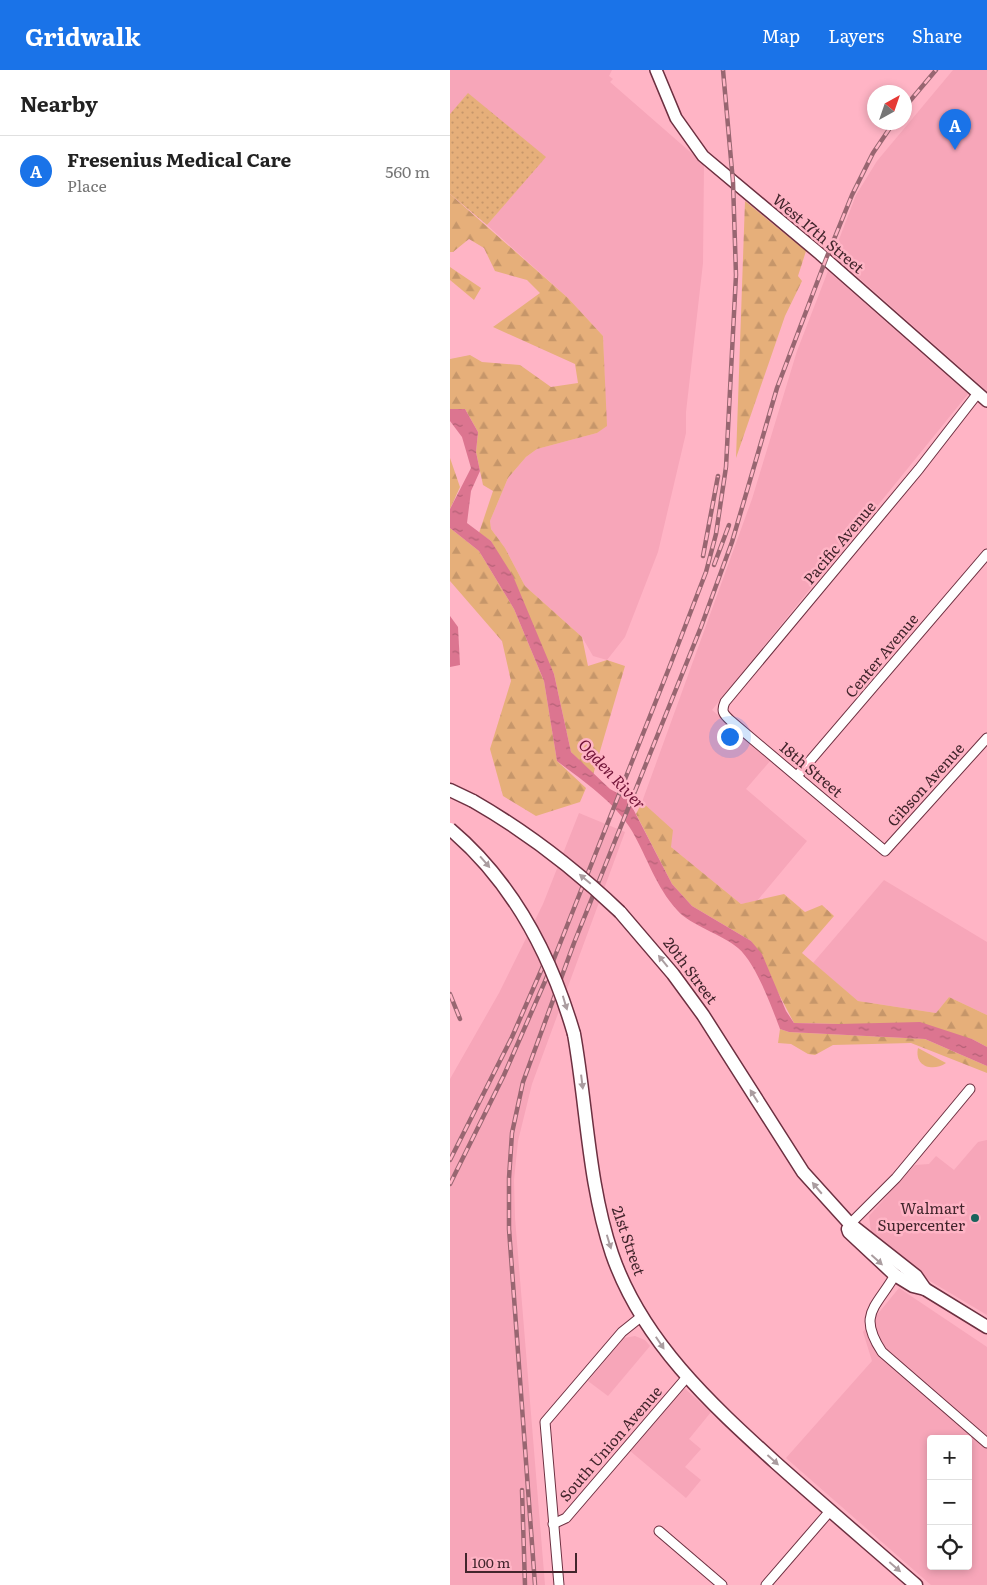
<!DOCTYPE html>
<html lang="en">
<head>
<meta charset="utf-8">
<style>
  body { margin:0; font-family:Literata,serif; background:#f6f6f6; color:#222 }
  .controls { position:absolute; right:15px; bottom:15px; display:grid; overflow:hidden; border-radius:5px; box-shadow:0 2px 8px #0003 }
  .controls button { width:45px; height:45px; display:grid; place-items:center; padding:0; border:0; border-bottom:1px solid #e0e0e0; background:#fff; color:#222; font:25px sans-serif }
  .compass { position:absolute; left:417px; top:15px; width:45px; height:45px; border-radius:50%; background:#fff; box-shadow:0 2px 8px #0003; rotate:40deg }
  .scale { position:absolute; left:15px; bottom:12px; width:112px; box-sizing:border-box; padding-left:5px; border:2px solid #42252c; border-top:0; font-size:14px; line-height:18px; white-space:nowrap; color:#42252c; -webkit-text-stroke:4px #ffb4c5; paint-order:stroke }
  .you { position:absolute; left:279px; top:666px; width:18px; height:18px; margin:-12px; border:4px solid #fff; border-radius:50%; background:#1a73e8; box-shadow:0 0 0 8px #1a73e833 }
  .badge { display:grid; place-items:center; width:32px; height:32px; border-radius:50%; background:#1a73e8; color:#fff; font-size:16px; font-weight:700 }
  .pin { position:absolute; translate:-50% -41px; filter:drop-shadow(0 1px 2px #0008) }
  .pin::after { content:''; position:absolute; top:26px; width:18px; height:15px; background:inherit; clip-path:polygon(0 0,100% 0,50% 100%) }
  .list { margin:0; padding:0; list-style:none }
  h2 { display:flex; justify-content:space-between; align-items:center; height:65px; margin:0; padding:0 20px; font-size:21px }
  h2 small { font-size:16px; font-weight:400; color:#767676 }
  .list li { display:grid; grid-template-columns:32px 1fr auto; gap:15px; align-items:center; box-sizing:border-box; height:70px; padding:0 20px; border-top:1px solid #e0e0e0 }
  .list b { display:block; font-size:19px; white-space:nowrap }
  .list p { margin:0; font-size:16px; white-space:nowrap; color:#767676 }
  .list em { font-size:16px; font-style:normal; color:#767676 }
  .icon { flex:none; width:28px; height:28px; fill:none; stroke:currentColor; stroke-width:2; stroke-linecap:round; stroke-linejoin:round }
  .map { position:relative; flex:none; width:537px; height:1515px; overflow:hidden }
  header { display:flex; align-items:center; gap:30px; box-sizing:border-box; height:70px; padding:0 25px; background:#1a73e8; color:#fff }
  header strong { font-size:24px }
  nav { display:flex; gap:28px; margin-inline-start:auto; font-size:18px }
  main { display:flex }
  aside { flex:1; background:#fff }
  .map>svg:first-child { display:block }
  .built { fill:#f7a6b9; fill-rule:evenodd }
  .grass { fill:url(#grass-dots) }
  .forest { fill:url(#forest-firs) }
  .park { fill:#e6af7a }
  .water { fill:url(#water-ripples) }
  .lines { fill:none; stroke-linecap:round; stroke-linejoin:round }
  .minor-casing { stroke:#6d3041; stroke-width:11 }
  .tertiary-casing { stroke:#6d3041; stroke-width:14 }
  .secondary-casing { stroke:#6d3041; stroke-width:15 }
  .minor { stroke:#fff; stroke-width:9 }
  .tertiary { stroke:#fff; stroke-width:11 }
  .secondary { stroke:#fff; stroke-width:12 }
  .rail-casing { stroke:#986671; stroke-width:4.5 }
  .rail { stroke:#ffb4c5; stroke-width:2.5; stroke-dasharray:8; stroke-linecap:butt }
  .secondary-bridge-casing { stroke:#6d3041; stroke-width:15; stroke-linecap:butt }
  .secondary-bridge { stroke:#fff; stroke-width:12 }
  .oneway { fill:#aa9da0 }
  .poi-dot { fill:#18635b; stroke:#ffb4c5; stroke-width:2 }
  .labels { text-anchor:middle; stroke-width:5; stroke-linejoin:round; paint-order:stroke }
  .street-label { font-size:15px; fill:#42252c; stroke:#ffb4c5 }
  .poi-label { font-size:15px; fill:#42252c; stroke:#ffb4c5; text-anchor:end }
  .water-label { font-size:16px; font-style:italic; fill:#701236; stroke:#ffb4c5 }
</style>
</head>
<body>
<header>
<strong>Gridwalk</strong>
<nav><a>Map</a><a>Layers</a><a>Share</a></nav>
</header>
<main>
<aside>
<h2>Nearby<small></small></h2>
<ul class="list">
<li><span class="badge">A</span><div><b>Fresenius Medical Care</b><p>Place</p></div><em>560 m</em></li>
</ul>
</aside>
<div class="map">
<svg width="537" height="1515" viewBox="0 0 537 1515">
  <defs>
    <pattern id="grass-dots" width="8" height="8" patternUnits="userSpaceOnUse" patternTransform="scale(1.25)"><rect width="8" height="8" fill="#e6af7a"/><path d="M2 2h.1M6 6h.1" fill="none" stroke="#c6966a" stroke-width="1.8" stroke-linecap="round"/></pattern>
    <pattern id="forest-firs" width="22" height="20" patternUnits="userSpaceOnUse" patternTransform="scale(1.25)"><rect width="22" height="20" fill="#e6af7a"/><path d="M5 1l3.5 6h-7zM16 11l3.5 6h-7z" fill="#c6966a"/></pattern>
    <pattern id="water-ripples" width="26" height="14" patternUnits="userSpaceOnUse" patternTransform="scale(1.25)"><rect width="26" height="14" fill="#dc7590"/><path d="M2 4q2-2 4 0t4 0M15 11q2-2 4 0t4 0" fill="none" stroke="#b46076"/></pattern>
  </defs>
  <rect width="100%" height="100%" fill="#ffb4c5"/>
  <g class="built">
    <path d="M 0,0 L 162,0 L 159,6 L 163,9 L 160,12 L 254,94 L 253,193 L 236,342 L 236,363 L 208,482 L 175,567 L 157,590 L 143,586 L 132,567 L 75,516 L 55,478 L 41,459 L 40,451 L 58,408 L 76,387 L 87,379 L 147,363 L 156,356 L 153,266 L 118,228 L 37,155 L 95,87 L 18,24 L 0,44 Z"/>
    <path d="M 503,0 L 537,0 L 537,321 L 383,185 L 406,125 L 427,91 Z"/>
    <path d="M 378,201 L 518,324 L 262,640 L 321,690 L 296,719 L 357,771 L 307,831 L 291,834 L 221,777 L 192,732 L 302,429 L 347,281 Z"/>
    <path d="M 129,743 L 175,762 L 82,1014 L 68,1071 L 64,1110 L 65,1148 L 95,1515 L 0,1515 L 0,1009 L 49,923 L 93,834 Z"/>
    <path d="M 434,810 L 537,872 L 537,945 L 499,927 L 486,943 L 408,931 L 363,893 Z"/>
    <path d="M 537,1070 L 537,1245 L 480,1211 L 440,1177 L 421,1162 L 419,1146 L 465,1095 L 479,1094 L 486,1086 L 504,1100 L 528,1072 Z"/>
    <path d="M 449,1218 L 537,1277 L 537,1515 L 481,1515 L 336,1388 L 422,1291 L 413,1262 ZM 481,1369 L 518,1369 L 518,1496 L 481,1496 Z"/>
    <path d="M 185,1266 L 195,1270 L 200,1276 L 158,1326 L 138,1311 L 174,1268 Z"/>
    <path d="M 233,1317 L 261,1342 L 239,1369 L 251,1379 L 235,1397 L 251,1410 L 236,1428 L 179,1380 Z"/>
  </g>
  <path class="grass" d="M 18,23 L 96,87 L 37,155 L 0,124 L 0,44 Z"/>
  <g class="forest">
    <path d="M 0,124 L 118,228 L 153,266 L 157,356 L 147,363 L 87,379 L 76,387 L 58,408 L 40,451 L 41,459 L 55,478 L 75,516 L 132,567 L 138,596 L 157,590 L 175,596 L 143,705 L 121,682 L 104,604 L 41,471 L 29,463 L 43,421 L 33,415 L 26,382 L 28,362 L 15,339 L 0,339 L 0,289 L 20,285 L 32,292 L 70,295 L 101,317 L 128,313 L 125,294 L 43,257 L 90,223 L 77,210 L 45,201 L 34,178 L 19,169 L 3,182 L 0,182 Z"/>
    <path d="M 295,131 L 356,181 L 348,206 L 352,211 L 335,246 L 286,388 Z"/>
    <path d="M 0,197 L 31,218 L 24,230 L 0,210 Z"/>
    <path d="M 0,388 L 10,417 L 0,439 Z"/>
    <path d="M 0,458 L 29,481 L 64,539 L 94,611 L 107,691 L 136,718 L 130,732 L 86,746 L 53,726 L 40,679 L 61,611 L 52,571 L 0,511 Z"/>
    <path d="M 192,732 L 223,760 L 221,777 L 291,834 L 334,824 L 355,842 L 372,835 L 384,846 L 352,883 L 408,931 L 486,943 L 499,927 L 537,945 L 537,977 L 522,969 L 389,954 L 344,953 L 301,871 L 242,836 L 222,814 L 186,744 Z"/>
    <path d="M 330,959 L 339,962 L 475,969 L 537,996 L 537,1003 L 461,973 L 383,975 L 365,985 L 358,984 L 341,974 L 328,973 Z"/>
  </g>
  <path class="park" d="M 468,978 L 496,993 C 483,1002 464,997 468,978 Z"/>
  <g class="water">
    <path d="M 0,339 L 15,339 L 28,362 L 26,382 L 30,401 L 21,421 L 17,453 L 41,471 L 63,506 L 104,604 L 121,682 L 160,719 L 178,729 L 222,814 L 242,836 L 301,871 L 312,884 L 336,941 L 344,953 L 389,954 L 470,952 L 522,969 L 537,977 L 537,996 L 475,969 L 339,962 L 330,959 C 322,938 306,893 288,878 C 272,864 241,856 227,840 C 206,817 197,787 182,761 C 165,732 133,711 107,691 L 94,611 L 64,539 L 29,481 L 0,458 L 0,439 L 21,398 L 12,367 L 0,351 Z"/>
    <path d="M 0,546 L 8,557 L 10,595 L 0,597 Z"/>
  </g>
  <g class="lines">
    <g class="minor-casing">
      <g id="minor">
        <path d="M 528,323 L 469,399 L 275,632 C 271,641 273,644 281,651 L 435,781 L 537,668"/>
        <path d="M 347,706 L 537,484"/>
        <path d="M 400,1154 L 446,1108 L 520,1019"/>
        <path d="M 445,1205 C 426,1238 407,1244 432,1282 L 537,1373"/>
        <path d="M 103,1454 L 116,1448 L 237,1307"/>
        <path d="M 209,1461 L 272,1515"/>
        <path d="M 109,1515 L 95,1352 L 172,1262 L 192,1246"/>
        <path d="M 316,1515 L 380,1441"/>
      </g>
    </g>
    <g class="tertiary-casing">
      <path id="tertiary" d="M 206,0 L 226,48 L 253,86 L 370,184 L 537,331"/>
    </g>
    <g class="secondary-casing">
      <g id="secondary">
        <path d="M 0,720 L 23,731"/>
        <path d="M 170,842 L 223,904 L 253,945 L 353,1102 L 400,1154 L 466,1206 L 475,1219"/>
        <path d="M 124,964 C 137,1037 138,1113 162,1184 C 192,1271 260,1333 326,1393 C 372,1434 419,1474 466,1515"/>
        <path d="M 398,1159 L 399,1162 L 445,1205 L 463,1216 L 475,1219 L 537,1257"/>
      </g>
    </g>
    <use href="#minor" class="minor"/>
    <use href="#tertiary" class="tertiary"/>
    <use href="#secondary" class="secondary"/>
    <g class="rail-casing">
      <g id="rail">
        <path d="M 454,38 L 486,0"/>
        <path d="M 253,486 L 268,406"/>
        <path d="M 264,495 L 279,455"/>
        <path d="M 0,924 L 10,949"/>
        <path d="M 0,1090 L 62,967 L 97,887"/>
        <path d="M 0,1114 L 54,1005 L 96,909 L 221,593 L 256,502 L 266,464 L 276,397 L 286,205 L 283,112 L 273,0"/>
        <path d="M 72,1420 L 75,1515"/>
        <path d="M 85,1515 L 59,1159 L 59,1108 L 62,1063 L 73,1012 L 124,873 L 251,557 L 282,472 L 327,318 L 376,189 L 402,125 L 423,83 L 444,52"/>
      </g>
    </g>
    <use href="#rail" class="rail"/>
    <g class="secondary-bridge-casing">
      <g id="secondary-bridge">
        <path d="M 23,731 C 77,762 125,799 170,842"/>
        <path d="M 0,759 C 64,813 101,885 124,964"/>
      </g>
    </g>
    <use href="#secondary-bridge" class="secondary-bridge"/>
  </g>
  <defs><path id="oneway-solid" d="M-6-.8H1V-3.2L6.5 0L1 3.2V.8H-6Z" transform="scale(1.25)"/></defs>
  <g class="oneway">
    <use href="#oneway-solid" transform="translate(35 792) rotate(49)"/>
    <use href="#oneway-solid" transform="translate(135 809) rotate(-140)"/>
    <use href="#oneway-solid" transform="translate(213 891) rotate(-129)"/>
    <use href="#oneway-solid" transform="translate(115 933) rotate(73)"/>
    <use href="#oneway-solid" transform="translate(132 1012) rotate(83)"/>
    <use href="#oneway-solid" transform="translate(304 1026) rotate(-122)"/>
    <use href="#oneway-solid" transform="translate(367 1118) rotate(-130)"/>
    <use href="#oneway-solid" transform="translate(159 1172) rotate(73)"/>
    <use href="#oneway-solid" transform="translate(427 1190) rotate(42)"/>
    <use href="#oneway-solid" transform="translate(210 1273) rotate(56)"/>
    <use href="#oneway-solid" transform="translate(323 1390) rotate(42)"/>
    <use href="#oneway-solid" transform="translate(445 1497) rotate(41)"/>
  </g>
  <circle class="poi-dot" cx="525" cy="1148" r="5"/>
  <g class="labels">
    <g class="street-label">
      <text transform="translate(368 164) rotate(40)" y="5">West 17th Street</text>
      <text transform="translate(390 473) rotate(-50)" y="5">Pacific Avenue</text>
      <text transform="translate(432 586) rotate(-50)" y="5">Center Avenue</text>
      <text transform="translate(361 700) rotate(40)" y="5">18th Street</text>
      <text transform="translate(476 715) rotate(-48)" y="5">Gibson Avenue</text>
      <text transform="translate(240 901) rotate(53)" y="5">20th Street</text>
      <text transform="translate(178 1171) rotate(71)" y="5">21st Street</text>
      <text transform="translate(161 1374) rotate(-49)" y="5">South Union Avenue</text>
    </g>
    <g class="poi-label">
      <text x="515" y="1144">Walmart<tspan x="515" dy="17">Supercenter</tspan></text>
    </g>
    <g class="water-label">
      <text transform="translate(162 704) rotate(47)" y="6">Ogden River</text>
    </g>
  </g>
</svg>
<div class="controls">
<button>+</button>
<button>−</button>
<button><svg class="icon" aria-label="locate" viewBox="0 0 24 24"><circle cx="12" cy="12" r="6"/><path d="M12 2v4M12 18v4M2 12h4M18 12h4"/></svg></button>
</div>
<svg class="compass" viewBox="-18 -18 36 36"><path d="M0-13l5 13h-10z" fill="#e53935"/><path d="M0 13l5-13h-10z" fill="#767676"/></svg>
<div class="scale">100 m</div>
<div class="you"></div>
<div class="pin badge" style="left:505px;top:80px">A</div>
</div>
</main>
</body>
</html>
